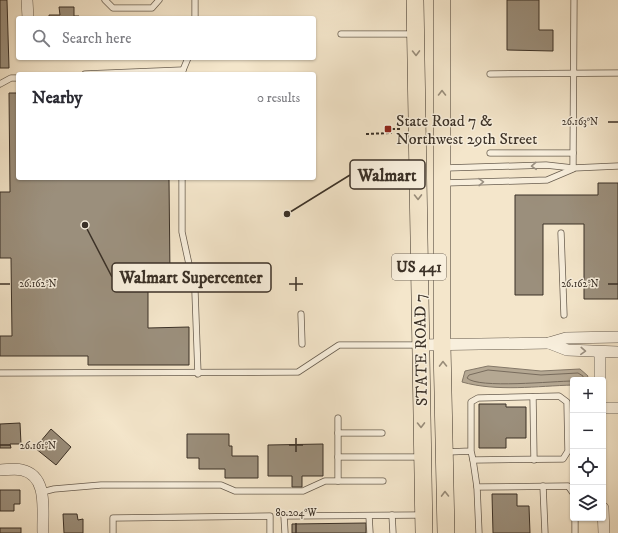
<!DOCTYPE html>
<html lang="en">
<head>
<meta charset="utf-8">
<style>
  body { margin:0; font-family:"IM FELL DW Pica",serif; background:#f7f7f7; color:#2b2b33 }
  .controls { position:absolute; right:12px; bottom:12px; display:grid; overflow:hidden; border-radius:4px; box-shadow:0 1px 3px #0004 }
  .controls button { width:36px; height:36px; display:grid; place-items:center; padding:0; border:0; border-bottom:1px solid #e1e1e2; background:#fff; color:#2b2b33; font:20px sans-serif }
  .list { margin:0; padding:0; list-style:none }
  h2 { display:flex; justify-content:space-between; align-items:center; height:52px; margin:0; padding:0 16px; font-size:17px }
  h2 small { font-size:13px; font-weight:400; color:#7c7c81 }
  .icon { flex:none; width:22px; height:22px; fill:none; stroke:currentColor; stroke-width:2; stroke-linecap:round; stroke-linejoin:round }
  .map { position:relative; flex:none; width:618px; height:533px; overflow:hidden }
  .search { position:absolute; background:#fff; box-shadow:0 1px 3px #0004; left:16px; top:16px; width:300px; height:44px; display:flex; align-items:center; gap:10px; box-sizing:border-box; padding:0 14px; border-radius:4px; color:#7c7c81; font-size:15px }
  .panel { position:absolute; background:#fff; box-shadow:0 1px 3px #0004; left:16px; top:72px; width:300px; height:108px; border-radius:4px }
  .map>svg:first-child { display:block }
  .water { fill:#b5a893; stroke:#847868 }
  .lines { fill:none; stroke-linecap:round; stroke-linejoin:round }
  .shore { stroke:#786c5d; stroke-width:1 }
  .building { fill:#9b8f7c; stroke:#3b3127 }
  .service-casing { stroke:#695e50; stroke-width:7 }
  .minor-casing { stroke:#695e50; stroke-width:12 }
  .primary-casing { stroke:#3b3127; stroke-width:18 }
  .path { stroke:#3b3127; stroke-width:2; stroke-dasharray:3 2; stroke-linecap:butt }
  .service { stroke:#f8efdd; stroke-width:5.5 }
  .minor { stroke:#f8efdd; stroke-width:11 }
  .primary { stroke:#f4e6cb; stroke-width:17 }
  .oneway { stroke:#988c79 }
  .oneway2 { stroke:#9a9082 }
  .ticks { fill:none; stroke:#3b3127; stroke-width:1.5 }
  .poi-dot { fill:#8f2418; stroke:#f8efdd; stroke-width:1.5 }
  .labels { text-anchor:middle; stroke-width:3; stroke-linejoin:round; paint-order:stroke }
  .shield { fill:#f8efdd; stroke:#746a5e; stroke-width:1 }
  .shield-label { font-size:15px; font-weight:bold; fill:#3b3127 }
  .poi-label { font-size:16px; fill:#3b3127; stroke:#f8efdd; text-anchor:start }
  .street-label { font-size:16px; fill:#3b3127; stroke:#f8efdd }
  .ticks-label { font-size:10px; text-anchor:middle; fill:#3b3127; stroke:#f8efdd; stroke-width:3; stroke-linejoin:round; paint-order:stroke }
  .leader { fill:none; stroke:#3b3127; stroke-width:1.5 }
  .callout-dot { fill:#3b3127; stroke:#f8efdd; stroke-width:1.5 }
  .callout { fill:#f8efdd; stroke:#3b3127; stroke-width:1.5 }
  .callout-label { font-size:17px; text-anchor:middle; font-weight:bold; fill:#3b3127 }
</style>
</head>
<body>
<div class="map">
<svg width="618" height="533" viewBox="0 0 618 533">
  <rect width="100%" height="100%" fill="#f4e6cb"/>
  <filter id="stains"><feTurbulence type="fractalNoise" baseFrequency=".005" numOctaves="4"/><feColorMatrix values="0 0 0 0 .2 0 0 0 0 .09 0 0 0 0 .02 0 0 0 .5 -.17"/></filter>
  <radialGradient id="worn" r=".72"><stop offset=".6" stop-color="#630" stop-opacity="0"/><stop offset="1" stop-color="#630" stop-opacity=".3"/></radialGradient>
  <path class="water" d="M 488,366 L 541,371 L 580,369 L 588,376 L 586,380 L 573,380 L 573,385 C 537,386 497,392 462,382 L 465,371 Z"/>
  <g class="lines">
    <path class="shore" d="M 573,381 C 554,381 478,389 467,378 L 469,375 L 488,370 L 541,375 L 578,373 L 583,376 L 583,380"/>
  </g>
  <g class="building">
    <path d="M 0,0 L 7,0 L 9,68 L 0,68 Z"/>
    <path d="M 507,0 L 539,0 L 539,30 L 553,30 L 553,51 L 507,50 Z"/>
    <path d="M 59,7 L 74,7 L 74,16 L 79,16 L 79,18 L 49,18 L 49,15 L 60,15 Z"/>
    <path d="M 9,93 L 18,93 L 18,178 L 169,178 L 170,275 L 148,275 L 148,328 L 189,327 L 189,365 L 88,365 L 88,356 L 0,356 L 0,336 L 12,336 L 11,258 L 0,258 L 0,192 L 10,192 Z"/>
    <path d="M 598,183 L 618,183 L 618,299 L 584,299 L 584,224 L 543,224 L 543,295 L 515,295 L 515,195 L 598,195 Z"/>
    <path d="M 479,404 L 506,404 L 506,407 L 526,407 L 526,438 L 506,438 L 506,448 L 479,448 Z"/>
    <path d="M 20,423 L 21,444 L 10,444 L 11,448 L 0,448 L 0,424 Z"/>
    <path d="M 51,429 L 71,447 L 56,465 L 35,448 Z"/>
    <path d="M 187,434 L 229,434 L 229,446 L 232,446 L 232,456 L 258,456 L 258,478 L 225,478 L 225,469 L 199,469 L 199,458 L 187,458 Z"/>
    <path d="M 323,444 L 323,476 L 302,476 L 302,487 L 292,487 L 292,476 L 268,476 L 268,445 Z"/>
    <path d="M 0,490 L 20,490 L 20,504 L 14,504 L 14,511 L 0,511 Z"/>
    <path d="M 492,494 L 517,494 L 517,506 L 529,506 L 530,533 L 493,533 Z"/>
    <path d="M 63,514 L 77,514 L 78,520 L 83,519 L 83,533 L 64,533 Z"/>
    <path d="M 366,523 L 366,533 L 292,533 L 292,524 Z"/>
    <rect x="0" y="528" width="21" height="5"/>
  </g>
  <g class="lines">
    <g class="service-casing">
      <g id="service">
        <path d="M 105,0 L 113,8 L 152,8 L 159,0"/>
        <path d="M 195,18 L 195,0"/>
        <path d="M 341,34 L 413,34"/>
        <path d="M 183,70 L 188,58"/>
        <path d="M 85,74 L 183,70 L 182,74"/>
        <path d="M 490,74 L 618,73"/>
        <path d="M 0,84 L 11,78 L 18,78"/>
        <path d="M 490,153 L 573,153"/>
        <path d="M 445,168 L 546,165 L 573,168 L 618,166"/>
        <path d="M 573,168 L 574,0"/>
        <path d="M 182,178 L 182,232 L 195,292 L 198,374"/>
        <path d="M 444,183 L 547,180 L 573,169"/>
        <path d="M 561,233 L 564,315"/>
        <path d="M 301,314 L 302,344"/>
        <path d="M 0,373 L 298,372 L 339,345 L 420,345"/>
        <path d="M 533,397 L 534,460"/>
        <path d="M 338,418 L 338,457 L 422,457"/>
        <path d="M 338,433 L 382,433"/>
        <path d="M 447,452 L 471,451 L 471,402 L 478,398 L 559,396 L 567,402 L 568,451 L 563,459 L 473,460 L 471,451"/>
        <path d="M 338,457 L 338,481 L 383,481"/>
        <path d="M 473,460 L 477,487"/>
        <path d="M 543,486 L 545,533"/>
        <path d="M 42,492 L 54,489 L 101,485 L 221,485 L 235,491 L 303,491 L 325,481 L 338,481"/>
        <path d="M 392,515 L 393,533"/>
        <path d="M 369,516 L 370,533"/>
        <path d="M 575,518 L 575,533"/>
        <path d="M 113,533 L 113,518 L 270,516 L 270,533"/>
        <path d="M 285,533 L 284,516 L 421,515"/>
        <path d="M 479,533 L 477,487 L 568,486 L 573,493"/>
      </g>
    </g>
    <g class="minor-casing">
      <g id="minor">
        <path d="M 27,0 L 28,18"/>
        <path d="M 549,343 L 567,350 L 618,352"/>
        <path d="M 420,345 L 549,343 L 566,338 L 618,337"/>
        <path d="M 600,352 L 600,380"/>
        <path d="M 603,408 L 618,408"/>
        <path d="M 0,470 C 7,470 15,468 22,470 C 49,476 42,512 43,533"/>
        <path d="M 603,508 L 604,533"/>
      </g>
    </g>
    <g class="primary-casing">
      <g id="primary">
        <path d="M 415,0 L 424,533"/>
        <path d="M 442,0 L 442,345 L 446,533"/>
      </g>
    </g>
    <path class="path" d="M 366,134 L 391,133 L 391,129 L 400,129"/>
    <use href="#service" class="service"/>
    <use href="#minor" class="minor"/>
    <use href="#primary" class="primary"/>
  </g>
  <defs><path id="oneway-chevron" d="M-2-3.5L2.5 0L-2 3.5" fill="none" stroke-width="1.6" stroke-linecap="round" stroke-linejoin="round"/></defs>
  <g class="oneway">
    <use href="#oneway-chevron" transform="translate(416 53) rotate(89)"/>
    <use href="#oneway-chevron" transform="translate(442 93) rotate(-90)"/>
    <use href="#oneway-chevron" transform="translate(418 197) rotate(89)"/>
    <use href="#oneway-chevron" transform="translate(443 364) rotate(-91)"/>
    <use href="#oneway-chevron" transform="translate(421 425) rotate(89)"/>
    <use href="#oneway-chevron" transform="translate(445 494) rotate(-91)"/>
  </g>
  <g class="oneway2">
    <use href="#oneway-chevron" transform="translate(534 166) rotate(177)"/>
    <use href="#oneway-chevron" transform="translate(481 182) rotate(-1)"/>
    <use href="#oneway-chevron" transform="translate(583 351) rotate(3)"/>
  </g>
  <path class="ticks" d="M 608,122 L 618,122M 296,277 L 296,291M 0,284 L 10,284M 289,284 L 303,284M 608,284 L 618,284M 296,438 L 296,452M 0,445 L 10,445M 289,445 L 303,445M 296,523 L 296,533"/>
  <rect class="poi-dot" x="384" y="125" width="8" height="8" rx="2"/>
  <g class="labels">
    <rect class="shield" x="392" y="254" width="54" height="26" rx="3"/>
    <g class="shield-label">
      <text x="419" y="272">US 441</text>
    </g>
    <g class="poi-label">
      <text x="396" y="126">State Road 7 &amp;<tspan x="396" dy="18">Northwest 29th Street</tspan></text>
    </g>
    <g class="street-label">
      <text transform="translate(420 350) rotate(-91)" y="6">STATE ROAD 7</text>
    </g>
  </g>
  <g class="ticks-label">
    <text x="580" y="125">26.163°N</text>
    <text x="38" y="287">26.162°N</text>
    <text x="580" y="287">26.162°N</text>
    <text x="38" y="449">26.161°N</text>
    <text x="296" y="516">80.204°W</text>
  </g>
  <path class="leader" d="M287 214L350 175M85 225L112 277"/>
  <g class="callout-dot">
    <circle cx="287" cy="214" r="4"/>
    <circle cx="85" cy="225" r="4"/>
  </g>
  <g class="callout">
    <rect x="350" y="160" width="75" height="29" rx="4"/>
    <rect x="112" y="263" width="159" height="29" rx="4"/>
  </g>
  <g class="callout-label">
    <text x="387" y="181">Walmart</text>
    <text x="191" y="283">Walmart Supercenter</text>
  </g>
  <rect width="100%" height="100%" filter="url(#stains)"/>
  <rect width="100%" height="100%" fill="url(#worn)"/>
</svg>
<div class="controls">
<button>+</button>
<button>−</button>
<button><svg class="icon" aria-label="locate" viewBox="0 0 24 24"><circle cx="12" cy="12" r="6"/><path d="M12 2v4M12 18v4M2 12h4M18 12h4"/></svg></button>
<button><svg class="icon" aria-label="layers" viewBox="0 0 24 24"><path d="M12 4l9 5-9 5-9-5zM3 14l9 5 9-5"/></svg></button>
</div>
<div class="search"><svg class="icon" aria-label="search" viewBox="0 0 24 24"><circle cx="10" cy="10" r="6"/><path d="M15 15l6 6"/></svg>Search here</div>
<section class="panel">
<h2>Nearby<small>0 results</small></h2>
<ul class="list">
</ul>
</section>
</div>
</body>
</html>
